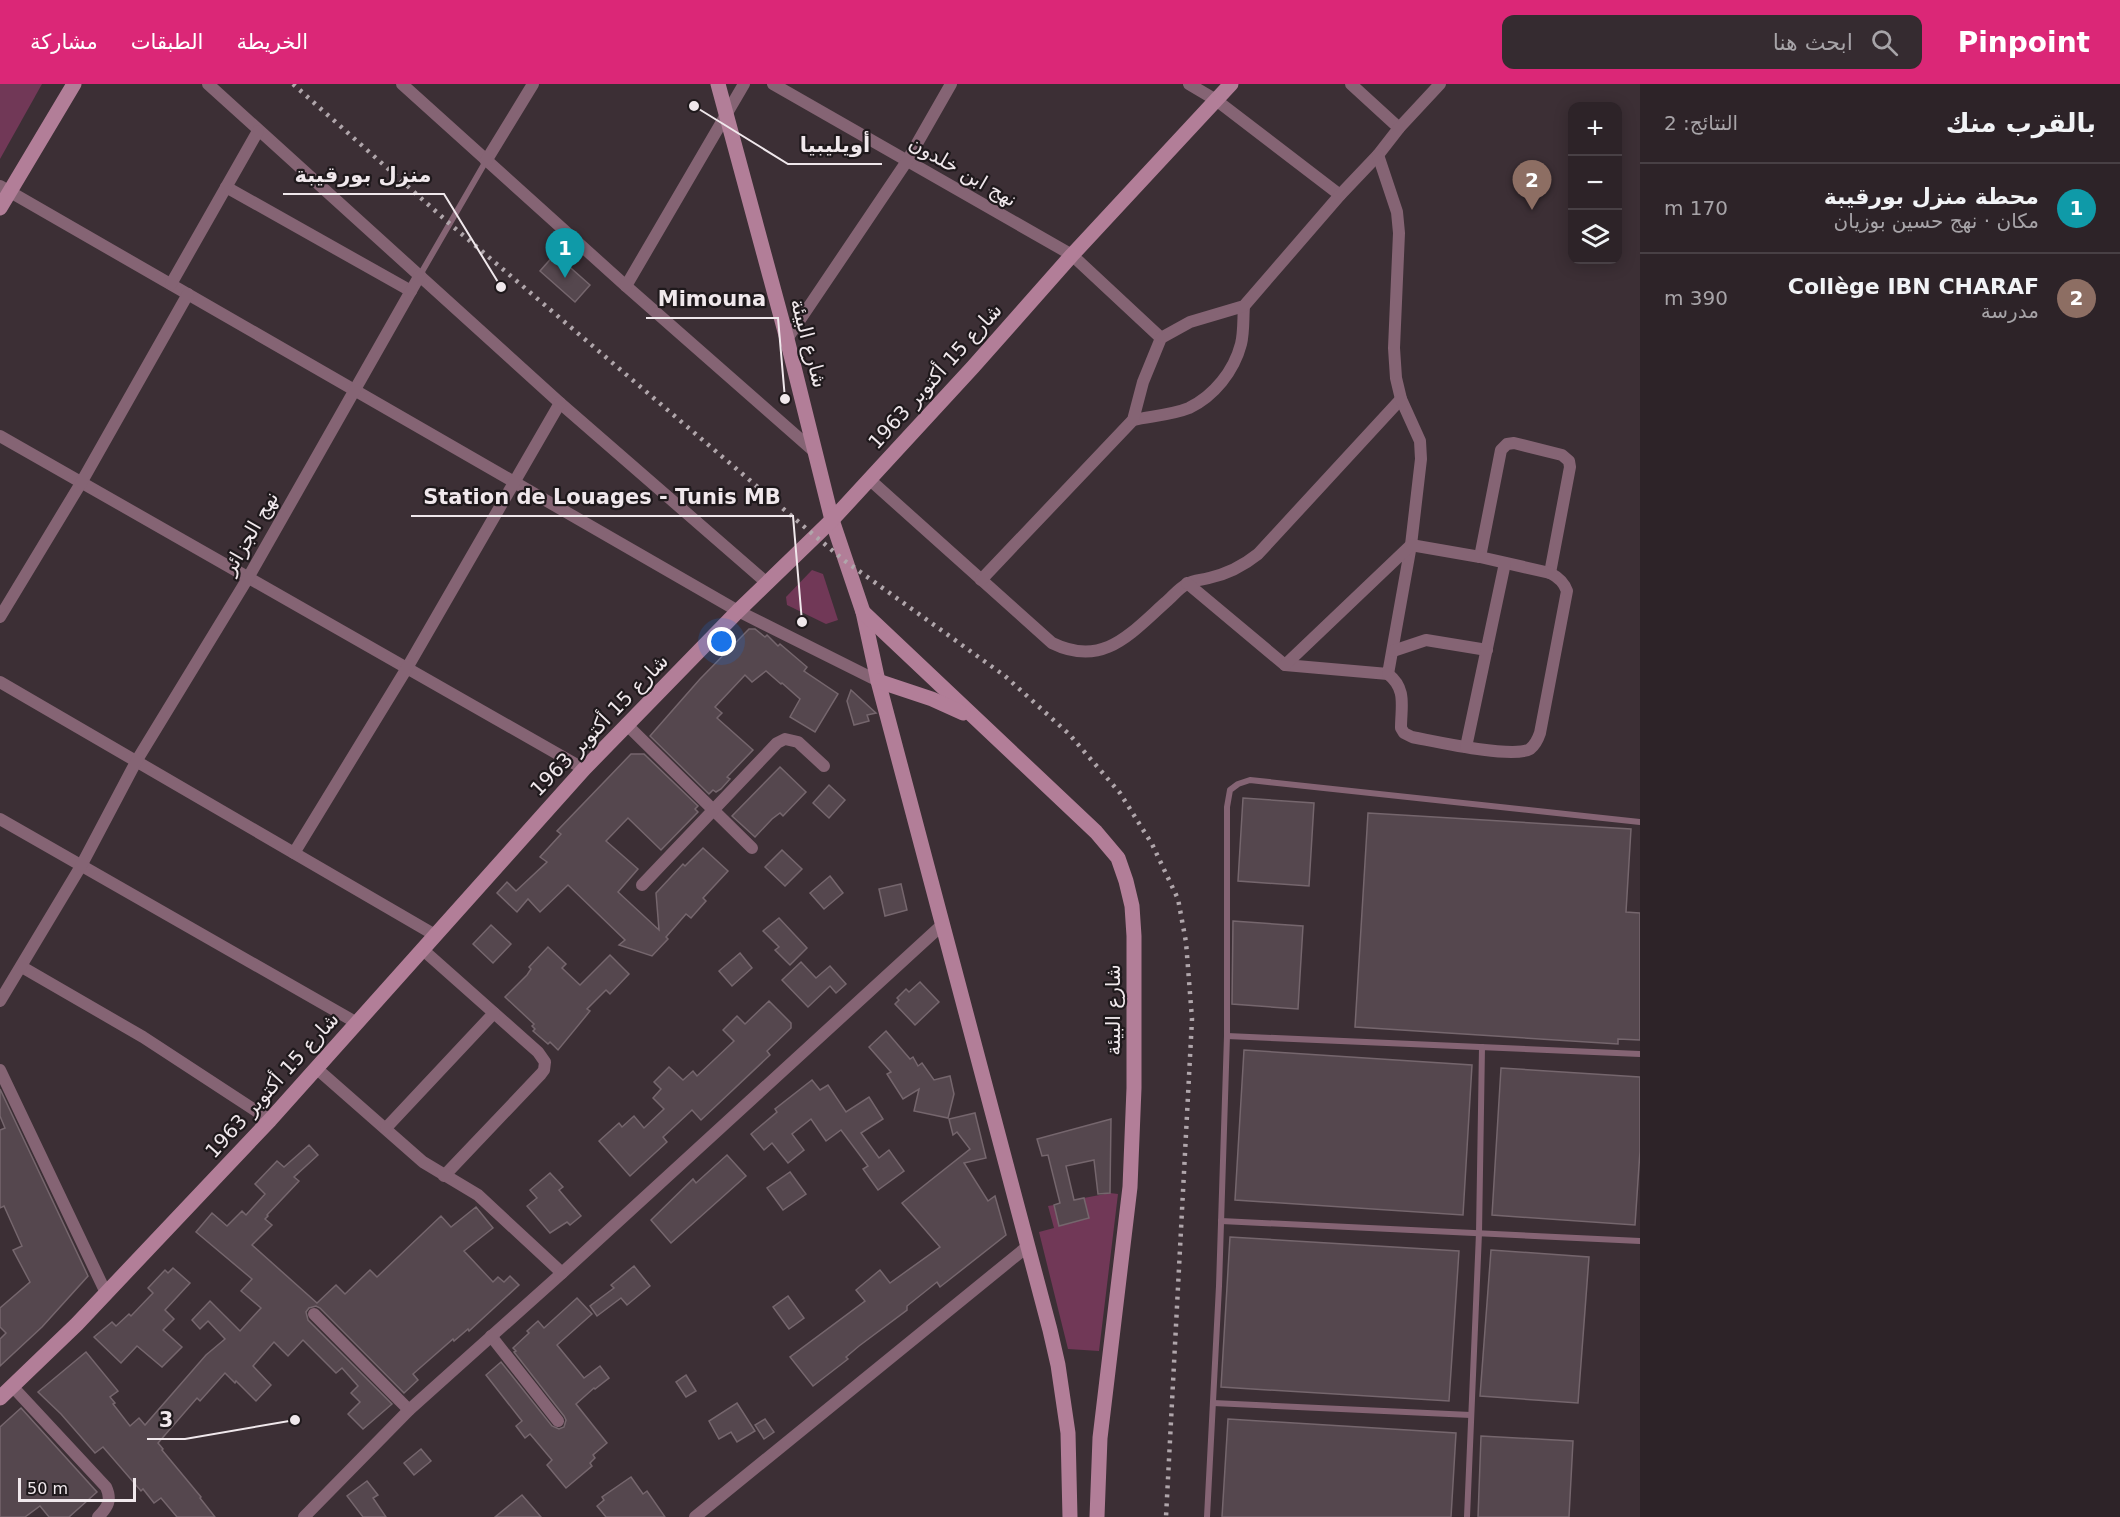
<!DOCTYPE html>
<html lang="ar">
<head>
<meta charset="utf-8">
<style>
  body { margin:0; font-family:"DejaVu Sans",Cairo,sans-serif; background:#352b30; color:#f1f3f6; direction:rtl }
  .controls { position:absolute; right:18px; top:18px; display:grid; overflow:hidden; border-radius:12px; box-shadow:0 3px 15px #0003 }
  .controls button { width:54px; height:54px; display:grid; place-items:center; padding:0; border:0; border-bottom:2px solid #484045; background:#2d2328; color:#f1f3f6; font:30px sans-serif }
  .scale { position:absolute; left:18px; bottom:15px; width:118px; box-sizing:border-box; padding-left:6px; border:3px solid #f0e8ec; border-top:0; font-size:16px; line-height:21px; white-space:nowrap; color:#f0e8ec; -webkit-text-stroke:4px #1f191c; paint-order:stroke }
  .you { position:absolute; left:722px; top:558px; width:21px; height:21px; margin:-15px; border:4px solid #fff; border-radius:50%; background:#1a73e8; box-shadow:0 0 0 9px #1a73e833 }
  .badge { display:grid; place-items:center; width:39px; height:39px; border-radius:50%; background:#db2777; color:#fff; font-size:20px; font-weight:700 }
  .pin { position:absolute; translate:-50% -50px; filter:drop-shadow(0 2px 3px #0008) }
  .pin::after { content:''; position:absolute; top:32px; width:21px; height:18px; background:inherit; clip-path:polygon(0 0,100% 0,50% 100%) }
  .list { margin:0; padding:0; list-style:none }
  h2 { display:flex; justify-content:space-between; align-items:center; height:78px; margin:0; padding:0 24px; font-size:26px }
  h2 small { font-size:20px; font-weight:400; color:#a7a4a8 }
  .list li { display:grid; grid-template-columns:39px 1fr auto; gap:18px; align-items:center; box-sizing:border-box; height:90px; padding:0 24px; border-top:2px solid #484045 }
  .list b { display:block; font-size:22px; white-space:nowrap }
  .list p { margin:0; font-size:20px; white-space:nowrap; color:#a7a4a8 }
  .list em { font-size:20px; font-style:normal; color:#a7a4a8 }
  .icon { flex:none; width:33px; height:33px; fill:none; stroke:currentColor; stroke-width:2; stroke-linecap:round; stroke-linejoin:round }
  .map { position:relative; flex:none; width:1640px; height:1433px; overflow:hidden; direction:ltr }
  header { display:flex; align-items:center; gap:36px; box-sizing:border-box; height:84px; padding:0 30px; background:#db2777; color:#fff }
  header strong { font-size:28px }
  nav { display:flex; gap:33px; margin-inline-start:auto; font-size:21px }
  .search { width:420px; height:54px; background:#352b30; display:flex; align-items:center; gap:15px; box-sizing:border-box; padding:0 21px; border-radius:12px; color:#a7a4a8; font-size:22px }
  main { display:flex }
  aside { flex:1; background:#2d2328 }
  .map>svg:first-child { display:block }
  .green { fill:#713857 }
  .building { fill:#55474e; stroke:#75666d; stroke-width:1.5 }
  .lines { fill:none; stroke-linecap:round; stroke-linejoin:round }
  .lane { stroke:#856474; stroke-width:6 }
  .street { stroke:#856474; stroke-width:12 }
  .secondary { stroke:#b27e98; stroke-width:15 }
  .rail { stroke:#b0a6ab; stroke-width:4.5; stroke-dasharray:3 6; stroke-linecap:butt }
  .labels { text-anchor:middle; stroke-width:4.5; stroke-linejoin:round; paint-order:stroke }
  .street-label { font-size:20px; fill:#f0e8ec; stroke:#1f191c }
  .leader { fill:none; stroke:#f0e8ec; stroke-width:2 }
  .callout-dot { fill:#f0e8ec; stroke:#1f191c; stroke-width:2 }
  .callout-label { font-size:21px; text-anchor:middle; font-weight:bold; fill:#f0e8ec; stroke:#1f191c; stroke-width:4.5; stroke-linejoin:round; paint-order:stroke }
</style>
</head>
<body>
<header>
<strong>Pinpoint</strong>
<div class="search"><svg class="icon" aria-label="search" viewBox="0 0 24 24"><circle cx="10" cy="10" r="6"/><path d="M15 15l6 6"/></svg>ابحث هنا</div>
<nav><a>الخريطة</a><a>الطبقات</a><a>مشاركة</a></nav>
</header>
<main>
<aside>
<h2>بالقرب منك<small>النتائج: 2</small></h2>
<ul class="list">
<li><span class="badge" style="background:#0f9aa8">1</span><div><b>محطة منزل بورقيبة</b><p>مكان · نهج حسين بوزيان</p></div><em>170 m</em></li>
<li><span class="badge" style="background:#8d6e63">2</span><div><b>Collège IBN CHARAF</b><p>مدرسة</p></div><em>390 m</em></li>
</ul>
</aside>
<div class="map">
<svg width="1640" height="1433" viewBox="0 0 1640 1433">
  <rect width="100%" height="100%" fill="#3c2f35"/>
  <g class="green">
    <path d="M 0,0 L 42,0 L 0,75 Z"/>
    <path d="M 812,486 L 823,490 L 838,536 L 826,540 L 787,521 L 786,513 Z"/>
    <path d="M 1110,1109 L 1118,1110 L 1099,1267 L 1068,1265 L 1039,1148 L 1054,1144 L 1048,1122 L 1054,1121 L 1060,1141 L 1089,1134 L 1084,1114 Z"/>
  </g>
  <g class="building">
    <path d="M 555,170 L 590,201 L 575,218 L 540,187 Z"/>
    <path d="M 749,545 L 755,545 L 765,553 L 767,551 L 778,562 L 780,560 L 807,583 L 804,587 L 838,610 L 815,648 L 790,633 L 800,615 L 782,599 L 781,600 L 766,587 L 752,598 L 745,591 L 715,623 L 722,629 L 717,634 L 753,666 L 727,693 L 730,695 L 721,705 L 716,708 L 713,706 L 709,710 L 650,652 L 700,595 Z"/>
    <path d="M 851,606 L 876,629 L 867,631 L 869,637 L 854,641 L 847,617 Z"/>
    <path d="M 631,670 L 644,670 L 698,722 L 695,725 L 698,728 L 661,766 L 628,734 L 606,757 L 638,785 L 618,808 L 659,846 L 656,809 L 683,780 L 685,782 L 703,764 L 728,787 L 703,814 L 706,817 L 691,834 L 686,830 L 666,853 L 668,855 L 652,872 L 619,861 L 625,856 L 568,801 L 540,828 L 528,815 L 517,828 L 497,809 L 507,798 L 516,807 L 547,778 L 540,773 L 561,750 L 557,747 Z"/>
    <path d="M 780,683 L 806,708 L 783,732 L 780,729 L 772,735 L 755,753 L 732,732 Z"/>
    <path d="M 829,701 L 845,716 L 829,734 L 813,719 Z"/>
    <path d="M 1243,714 L 1314,719 L 1309,802 L 1238,797 Z"/>
    <path d="M 1368,729 L 1631,745 L 1626,828 L 1640,829 L 1640,956 L 1618,955 L 1618,960 L 1355,943 Z"/>
    <path d="M 782,766 L 802,785 L 785,802 L 765,783 Z"/>
    <path d="M 830,792 L 843,809 L 824,825 L 810,809 Z"/>
    <path d="M 901,800 L 907,826 L 885,832 L 879,805 Z"/>
    <path d="M 779,834 L 807,864 L 790,881 L 775,866 L 779,863 L 763,847 Z"/>
    <path d="M 1233,837 L 1303,842 L 1298,925 L 1232,920 Z"/>
    <path d="M 491,841 L 511,860 L 493,879 L 473,860 Z"/>
    <path d="M 548,863 L 566,880 L 562,884 L 580,901 L 610,871 L 629,890 L 610,910 L 606,906 L 587,925 L 590,927 L 558,966 L 550,958 L 548,960 L 533,947 L 535,945 L 532,942 L 534,940 L 505,913 L 527,891 L 531,885 L 529,883 Z"/>
    <path d="M 740,869 L 752,884 L 732,902 L 719,887 Z"/>
    <path d="M 801,878 L 816,894 L 830,882 L 846,900 L 836,909 L 830,902 L 808,923 L 782,896 Z"/>
    <path d="M 920,898 L 939,918 L 915,941 L 895,920 L 899,916 L 897,914 L 906,905 L 909,908 Z"/>
    <path d="M 769,917 L 791,939 L 791,944 L 767,967 L 770,971 L 701,1036 L 692,1026 L 663,1053 L 667,1058 L 630,1092 L 599,1057 L 619,1039 L 622,1043 L 634,1032 L 644,1044 L 664,1025 L 653,1014 L 661,1005 L 654,998 L 669,983 L 683,996 L 693,987 L 697,992 L 734,957 L 723,946 L 737,932 L 745,940 Z"/>
    <path d="M 886,947 L 910,975 L 913,973 L 918,982 L 922,979 L 934,996 L 950,992 L 954,1010 L 948,1034 L 914,1027 L 919,1005 L 903,1015 L 887,990 L 891,988 L 869,963 Z"/>
    <path d="M 1244,966 L 1472,981 L 1463,1131 L 1235,1116 Z"/>
    <path d="M 1501,984 L 1640,993 L 1640,1067 L 1635,1141 L 1492,1131 Z"/>
    <path d="M 812,996 L 820,1006 L 828,1001 L 846,1028 L 869,1013 L 883,1035 L 861,1049 L 879,1074 L 889,1066 L 904,1087 L 878,1106 L 863,1085 L 868,1082 L 841,1046 L 826,1057 L 811,1035 L 792,1050 L 804,1066 L 788,1079 L 772,1059 L 764,1066 L 751,1050 L 777,1028 L 775,1025 Z"/>
    <path d="M 0,1005 L 88,1192 L 42,1243 L 0,1282 L 0,1255 L 6,1249 L 0,1243 L 0,1224 L 30,1198 L 13,1166 L 22,1162 L 4,1122 L 0,1124 L 0,1046 L 5,1044 L 0,1032 Z"/>
    <path d="M 975,1029 L 986,1074 L 964,1079 L 988,1117 L 995,1112 L 1006,1151 L 940,1203 L 937,1198 L 907,1222 L 907,1226 L 859,1262 L 846,1273 L 848,1275 L 813,1302 L 790,1273 L 865,1217 L 856,1206 L 880,1186 L 890,1199 L 940,1163 L 902,1119 L 970,1065 L 957,1048 L 953,1051 L 949,1035 Z"/>
    <path d="M 1111,1035 L 1110,1109 L 1098,1110 L 1094,1076 L 1066,1082 L 1074,1116 L 1084,1114 L 1089,1134 L 1059,1142 L 1054,1121 L 1060,1119 L 1048,1071 L 1042,1072 L 1037,1055 Z"/>
    <path d="M 309,1061 L 318,1071 L 294,1093 L 299,1097 L 267,1131 L 268,1132 L 265,1135 L 272,1141 L 252,1161 L 317,1219 L 336,1201 L 345,1210 L 370,1186 L 377,1193 L 441,1132 L 451,1143 L 476,1123 L 493,1144 L 464,1167 L 493,1198 L 498,1193 L 504,1198 L 510,1192 L 519,1201 L 469,1247 L 468,1245 L 454,1257 L 453,1255 L 413,1290 L 418,1296 L 404,1309 L 320,1224 L 316,1222 L 309,1224 L 306,1228 L 308,1236 L 392,1320 L 363,1345 L 348,1330 L 360,1318 L 351,1309 L 358,1302 L 342,1284 L 336,1289 L 303,1256 L 288,1272 L 274,1258 L 253,1282 L 271,1301 L 256,1317 L 236,1297 L 235,1299 L 225,1289 L 200,1317 L 197,1314 L 158,1359 L 163,1365 L 162,1366 L 201,1413 L 200,1414 L 215,1433 L 177,1433 L 161,1414 L 154,1419 L 143,1405 L 141,1407 L 103,1363 L 95,1369 L 61,1330 L 38,1308 L 86,1268 L 118,1307 L 110,1313 L 115,1319 L 113,1320 L 130,1342 L 139,1334 L 145,1341 L 206,1271 L 225,1255 L 208,1237 L 200,1245 L 192,1236 L 210,1217 L 240,1247 L 261,1224 L 241,1207 L 252,1195 L 196,1148 L 212,1129 L 227,1142 L 242,1127 L 246,1131 L 265,1110 L 255,1100 L 277,1077 L 284,1083 Z"/>
    <path d="M 727,1071 L 746,1092 L 671,1159 L 651,1136 L 693,1095 L 696,1099 Z"/>
    <path d="M 790,1088 L 806,1110 L 783,1126 L 767,1104 Z"/>
    <path d="M 550,1089 L 563,1103 L 559,1106 L 581,1132 L 570,1141 L 567,1138 L 550,1149 L 527,1122 L 537,1114 L 530,1106 Z"/>
    <path d="M 1230,1153 L 1459,1167 L 1449,1317 L 1221,1303 Z"/>
    <path d="M 1491,1166 L 1589,1173 L 1578,1319 L 1480,1312 Z"/>
    <path d="M 634,1182 L 650,1202 L 627,1221 L 621,1214 L 597,1232 L 590,1222 L 614,1204 L 611,1201 Z"/>
    <path d="M 173,1184 L 190,1199 L 165,1226 L 174,1235 L 163,1246 L 182,1263 L 162,1283 L 137,1262 L 121,1279 L 94,1253 L 112,1238 L 116,1242 L 129,1230 L 131,1232 L 153,1209 L 148,1204 L 165,1186 L 168,1189 Z"/>
    <path d="M 788,1212 L 804,1234 L 789,1245 L 773,1223 Z"/>
    <path d="M 577,1214 L 592,1230 L 557,1261 L 584,1294 L 600,1282 L 609,1294 L 595,1305 L 594,1304 L 576,1320 L 607,1359 L 593,1371 L 595,1374 L 590,1379 L 592,1382 L 566,1404 L 547,1381 L 552,1376 L 530,1350 L 525,1354 L 516,1342 L 522,1337 L 486,1291 L 501,1278 L 552,1342 L 559,1345 L 564,1343 L 566,1336 L 564,1332 L 514,1268 L 516,1267 L 513,1264 L 529,1249 L 527,1247 L 538,1237 L 544,1244 Z"/>
    <path d="M 686,1291 L 696,1307 L 686,1313 L 676,1298 Z"/>
    <path d="M 737,1319 L 755,1347 L 737,1358 L 731,1348 L 719,1355 L 709,1337 Z"/>
    <path d="M 21,1324 L 97,1408 L 69,1433 L 49,1433 L 40,1422 L 25,1433 L 0,1433 L 0,1343 Z"/>
    <path d="M 765,1335 L 774,1348 L 764,1355 L 755,1341 Z"/>
    <path d="M 1228,1335 L 1456,1349 L 1451,1433 L 1222,1433 Z"/>
    <path d="M 1481,1352 L 1573,1357 L 1569,1433 L 1478,1433 Z"/>
    <path d="M 421,1365 L 431,1377 L 414,1391 L 404,1379 Z"/>
    <path d="M 631,1393 L 643,1410 L 647,1407 L 665,1433 L 606,1433 L 597,1422 L 604,1416 L 602,1413 Z"/>
    <path d="M 367,1397 L 378,1411 L 373,1414 L 386,1433 L 363,1433 L 347,1412 Z"/>
    <path d="M 522,1411 L 541,1433 L 495,1433 Z"/>
  </g>
  <g class="lines">
    <g class="lane">
      <path d="M 420,191 L 486,77"/>
      <path d="M 1227,952 L 1640,970"/>
      <path d="M 1221,1137 L 1640,1157"/>
      <path d="M 1213,1319 L 1471,1331"/>
      <path d="M 1207,1433 L 1219,1202 L 1227,952 L 1227,723 L 1230,706 L 1238,700 L 1250,696 L 1640,738"/>
      <path d="M 1467,1433 L 1479,1149 L 1482,963"/>
    </g>
    <g class="street">
      <path d="M 208,0 L 560,319 L 767,499"/>
      <path d="M 402,0 L 626,202 L 816,369"/>
      <path d="M 773,0 L 1072,171 L 1161,254"/>
      <path d="M 1189,0 L 1216,16 L 1340,111"/>
      <path d="M 1351,0 L 1399,44"/>
      <path d="M 486,77 L 533,0"/>
      <path d="M 0,102 L 738,527 L 878,597"/>
      <path d="M 226,103 L 411,207"/>
      <path d="M 171,200 L 258,47"/>
      <path d="M 626,202 L 744,0"/>
      <path d="M 787,255 L 907,77 L 951,0"/>
      <path d="M 1133,336 C 1151,332 1172,331 1189,324 C 1214,312 1234,287 1241,260 C 1244,248 1243,234 1244,222"/>
      <path d="M 0,352 L 584,685"/>
      <path d="M 869,395 L 1052,559 C 1103,584 1130,550 1166,518 C 1172,513 1179,504 1187,500 C 1193,496 1202,496 1209,494 C 1227,490 1243,482 1258,470 L 1401,315"/>
      <path d="M 1480,473 L 1501,366 L 1507,360 L 1514,359 L 1562,371 L 1569,377 L 1570,383 L 1550,489"/>
      <path d="M 981,496 L 1133,336 L 1143,298 L 1161,254 L 1190,238 L 1244,222 L 1340,111 L 1378,71 L 1399,44 L 1440,0"/>
      <path d="M 1187,499 L 1285,581 L 1388,590 L 1411,461 L 1421,375 L 1420,357 L 1401,315 L 1396,294 L 1394,264 L 1399,149 L 1397,128 L 1378,71"/>
      <path d="M 0,533 L 81,399 L 188,210"/>
      <path d="M 1393,567 L 1426,556 L 1487,566"/>
      <path d="M 1285,581 L 1411,461 L 1480,473 L 1550,489 C 1558,493 1564,498 1567,507 L 1540,649 C 1538,655 1535,661 1530,665 C 1512,675 1434,657 1412,653 L 1404,649 L 1401,644 C 1401,622 1407,605 1388,590"/>
      <path d="M 0,598 L 435,851"/>
      <path d="M 626,640 L 752,764"/>
      <path d="M 1466,663 L 1505,479"/>
      <path d="M 0,735 L 357,939"/>
      <path d="M 294,769 L 407,584 L 560,319"/>
      <path d="M 642,801 L 777,659 L 785,655 L 798,658 L 824,682"/>
      <path d="M 422,865 L 538,968 L 545,978 L 544,986 L 541,990 L 444,1092"/>
      <path d="M 22,883 L 143,953 L 270,1036"/>
      <path d="M 0,917 L 81,782 L 137,676 L 248,494 L 420,191"/>
      <path d="M 316,984 L 423,1078 L 478,1111 L 562,1189"/>
      <path d="M 0,986 L 106,1209"/>
      <path d="M 386,1044 L 494,929"/>
      <path d="M 314,1230 L 409,1326"/>
      <path d="M 491,1252 L 558,1337"/>
      <path d="M 12,1302 L 106,1403 C 112,1416 108,1423 98,1433"/>
      <path d="M 304,1433 L 409,1326 L 562,1189 L 942,841"/>
      <path d="M 695,1433 L 1028,1162"/>
    </g>
    <g class="secondary">
      <path d="M 718,0 L 787,255 L 832,436 L 863,528 L 878,597 L 1050,1246 L 1058,1281 L 1068,1349 L 1070,1433"/>
      <path d="M 0,124 L 74,0"/>
      <path d="M 863,528 L 1096,748 L 1118,774 L 1126,797 L 1132,822 L 1134,852 L 1134,1004 L 1130,1103 L 1100,1354 L 1097,1433"/>
      <path d="M 878,597 L 932,615 L 963,629"/>
      <path d="M 0,1314 L 77,1240 L 270,1036 L 584,685 L 738,527 L 832,436 L 973,283 L 1072,171 L 1231,0"/>
    </g>
    <path class="rail" d="M 293,0 L 450,140 L 815,452 L 845,477 L 1005,592 L 1069,650 L 1120,709 L 1152,760 L 1178,815 L 1186,858 L 1192,935 L 1166,1433"/>
  </g>
  <g class="labels">
    <g class="street-label">
      <text transform="translate(963 87) rotate(30)" y="7">نهج ابن خلدون</text>
      <text transform="translate(809 259) rotate(75)" y="7">شارع البيئة</text>
      <text transform="translate(935 292) rotate(-48)" y="7">شارع 15 أكتوبر 1963</text>
      <text transform="translate(250 449) rotate(-60)" y="7">نهج الجزائر</text>
      <text transform="translate(599 641) rotate(-46)" y="7">شارع 15 أكتوبر 1963</text>
      <text transform="translate(1113 926) rotate(-90)" y="7">شارع البيئة</text>
      <text transform="translate(272 1001) rotate(-48)" y="7">شارع 15 أكتوبر 1963</text>
    </g>
  </g>
  <path class="leader" d="M694 22L788 80H882M501 203L444 110H283M785 315L778 234H646M802 538L793 432H411M295 1336L185 1355H147"/>
  <g class="callout-dot">
    <circle cx="694" cy="22" r="6"/>
    <circle cx="501" cy="203" r="6"/>
    <circle cx="785" cy="315" r="6"/>
    <circle cx="802" cy="538" r="6"/>
    <circle cx="295" cy="1336" r="6"/>
  </g>
  <g class="callout-label">
    <text x="835" y="68">أويليبيا</text>
    <text x="363" y="98">منزل بورقيبة</text>
    <text x="712" y="222">Mimouna</text>
    <text x="602" y="420">Station de Louages - Tunis MB</text>
    <text x="166" y="1343">3</text>
  </g>
</svg>
<div class="controls">
<button>+</button>
<button>−</button>
<button><svg class="icon" aria-label="layers" viewBox="0 0 24 24"><path d="M12 4l9 5-9 5-9-5zM3 14l9 5 9-5"/></svg></button>
</div>
<div class="scale">50 m</div>
<div class="you"></div>
<div class="pin badge" style="left:565px;top:194px;background:#0f9aa8">1</div>
<div class="pin badge" style="left:1532px;top:126px;background:#8d6e63">2</div>
</div>
</main>
</body>
</html>
